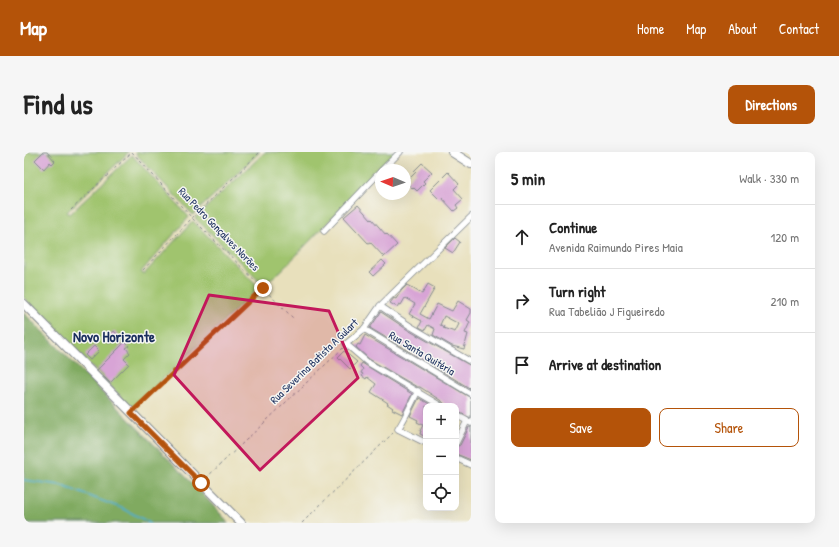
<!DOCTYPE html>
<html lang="en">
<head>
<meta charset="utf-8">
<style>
  body { margin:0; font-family:"Patrick Hand",sans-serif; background:#f6f6f6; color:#222 }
  .controls { position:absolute; right:12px; bottom:12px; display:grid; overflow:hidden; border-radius:8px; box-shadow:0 4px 16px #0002 }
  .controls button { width:36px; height:36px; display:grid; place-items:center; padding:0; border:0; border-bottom:1px solid #e0e0e0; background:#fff; color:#222; font:20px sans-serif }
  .compass { position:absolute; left:351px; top:12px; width:36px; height:36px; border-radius:50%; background:#fff; box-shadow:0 4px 16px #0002; rotate:272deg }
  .stop { position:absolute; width:12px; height:12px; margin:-9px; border:3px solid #b45309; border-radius:50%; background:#fff }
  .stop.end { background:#b45309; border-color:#fff; box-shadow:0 1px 4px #0008 }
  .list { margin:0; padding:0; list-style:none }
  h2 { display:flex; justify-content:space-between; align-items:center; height:52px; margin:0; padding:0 16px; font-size:17px }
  h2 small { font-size:13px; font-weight:400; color:#767676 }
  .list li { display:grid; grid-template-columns:26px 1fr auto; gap:12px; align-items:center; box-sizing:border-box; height:64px; padding:0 16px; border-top:1px solid #e0e0e0 }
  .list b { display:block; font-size:15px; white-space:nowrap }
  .list p { margin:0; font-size:13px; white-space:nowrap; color:#767676 }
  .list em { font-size:13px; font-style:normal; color:#767676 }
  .actions { display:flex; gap:8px; padding:12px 16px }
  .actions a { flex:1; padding:9px 0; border:1px solid #b45309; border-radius:8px; text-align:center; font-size:14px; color:#b45309 }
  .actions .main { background:#b45309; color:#fff }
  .icon { flex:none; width:22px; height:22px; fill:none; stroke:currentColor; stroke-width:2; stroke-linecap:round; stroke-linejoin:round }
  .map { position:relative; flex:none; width:447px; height:371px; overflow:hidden; border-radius:8px }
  header { display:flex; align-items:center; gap:24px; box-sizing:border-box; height:56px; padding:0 20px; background:#b45309; color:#fff }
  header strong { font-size:19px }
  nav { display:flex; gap:22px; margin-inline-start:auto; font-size:14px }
  .intro { display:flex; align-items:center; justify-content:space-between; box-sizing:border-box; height:96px; padding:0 24px }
  h1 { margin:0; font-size:28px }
  .button { padding:10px 18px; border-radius:8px; background:#b45309; color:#fff; font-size:14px; font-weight:700 }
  main { display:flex; gap:24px; padding:0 24px }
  aside { flex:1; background:#fff; border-radius:8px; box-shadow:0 4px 16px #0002 }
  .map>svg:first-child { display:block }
  .green { fill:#a0c46e; stroke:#5e7a66 }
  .forest { fill:#80aa61; stroke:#4e6c60 }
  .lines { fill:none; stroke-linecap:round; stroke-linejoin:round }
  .stream { stroke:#4badcb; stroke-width:1.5 }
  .building { fill:#d8a4d6; fill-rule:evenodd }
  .street-casing { stroke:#82888d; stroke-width:7 }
  .secondary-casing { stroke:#82888d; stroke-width:10 }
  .path { stroke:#82888d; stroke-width:1; stroke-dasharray:3 3; stroke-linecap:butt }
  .street { stroke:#fff; stroke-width:5.5 }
  .secondary { stroke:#fff; stroke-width:8 }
  .route { stroke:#b45309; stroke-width:5 }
  .marked { fill:#c2185b; fill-opacity:0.2; stroke:#c2185b; stroke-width:3; stroke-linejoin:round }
  .labels { text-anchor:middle; stroke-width:3; stroke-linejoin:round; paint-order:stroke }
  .street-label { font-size:11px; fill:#1b2f5e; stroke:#f6f6f2 }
  .district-label { font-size:15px; font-weight:bold; fill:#1b2f5e; stroke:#f6f6f2 }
</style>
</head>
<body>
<header>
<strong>Map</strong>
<nav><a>Home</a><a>Map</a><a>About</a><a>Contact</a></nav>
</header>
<div class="intro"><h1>Find us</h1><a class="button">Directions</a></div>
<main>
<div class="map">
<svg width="447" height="371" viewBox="0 0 447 371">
  <rect width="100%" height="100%" fill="#f6f6f2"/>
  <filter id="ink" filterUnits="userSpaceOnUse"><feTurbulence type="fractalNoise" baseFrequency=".025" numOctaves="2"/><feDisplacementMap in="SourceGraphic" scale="8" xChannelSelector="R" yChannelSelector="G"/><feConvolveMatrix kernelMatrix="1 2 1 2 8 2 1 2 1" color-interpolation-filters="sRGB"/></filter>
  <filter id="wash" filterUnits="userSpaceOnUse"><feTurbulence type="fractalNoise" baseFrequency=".012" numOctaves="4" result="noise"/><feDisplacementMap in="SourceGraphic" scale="16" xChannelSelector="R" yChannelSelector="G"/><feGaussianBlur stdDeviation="0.9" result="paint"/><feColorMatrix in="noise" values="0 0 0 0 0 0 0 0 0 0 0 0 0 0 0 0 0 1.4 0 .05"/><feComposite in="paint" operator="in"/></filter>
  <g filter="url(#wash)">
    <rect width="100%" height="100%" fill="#e8e0bc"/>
    <g class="green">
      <path d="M 0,0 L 105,0 L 43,60 L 46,62 L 108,3 L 165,65 L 117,120 L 120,122 L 169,69 L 235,136 L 108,256 L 0,146 Z"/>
      <path d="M 112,0 L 236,0 L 169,63 L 111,1 Z"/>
      <path d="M 241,0 L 371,0 L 258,118 L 239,133 L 171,66 Z"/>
    </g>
    <path class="forest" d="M 0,161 L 169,332 L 205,371 L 0,371 Z"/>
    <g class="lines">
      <path class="stream" d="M 0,328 L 36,333 L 100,357 L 126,371"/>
    </g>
    <g id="blocks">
      <g class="building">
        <path d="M 19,0 L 23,0 L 31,9 L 28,12 L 26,10 L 20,17 L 11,8 Z"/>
        <path d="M 398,11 L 408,20 L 399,29 L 401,31 L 393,39 L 389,35 L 388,36 L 382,30 L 392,20 L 390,19 Z"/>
        <path d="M 424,20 L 435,32 L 430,37 L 439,47 L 432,53 L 434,56 L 430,59 L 417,45 L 415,47 L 406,38 Z"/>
        <path d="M 334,53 L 347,68 L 348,67 L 362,83 L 363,82 L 373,93 L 360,105 L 346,90 L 344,91 L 320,65 Z"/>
        <path d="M 431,86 L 436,90 L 429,101 L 421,96 Z"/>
        <path d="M 358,108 L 362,112 L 349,124 L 345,120 Z"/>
        <path d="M 404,132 L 411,136 L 396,162 L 405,167 L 413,152 L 428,159 L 434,149 L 447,157 L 447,161 L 443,168 L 446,170 L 441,181 L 444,182 L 440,197 L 428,194 L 409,183 L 411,177 L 404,173 L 401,178 L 395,175 L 398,169 L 385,162 L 391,152 L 381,146 L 377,153 L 375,152 L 373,155 L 366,151 L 370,146 L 372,147 L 377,139 L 383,133 L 398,142 ZM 420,164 L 435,172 L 431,180 L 419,176 L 420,174 L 416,173 Z"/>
        <path d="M 357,160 L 384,178 L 447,214 L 447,237 L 346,176 Z"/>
        <path d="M 90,179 L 94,183 L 85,192 L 81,188 Z"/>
        <path d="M 341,183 L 447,246 L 447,266 L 432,259 L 432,254 L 421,254 L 419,250 L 396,235 L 393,235 L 345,207 L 332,195 L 334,192 L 336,193 Z"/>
        <path d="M 101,190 L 105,194 L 102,196 L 106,201 L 100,207 L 105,212 L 86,231 L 73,218 Z"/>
        <path d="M 70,194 L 75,199 L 66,208 L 61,203 Z"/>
        <path d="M 320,199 L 333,210 L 326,217 L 314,205 Z"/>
        <path d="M 338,211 L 388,242 L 378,262 L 368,257 L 369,256 L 363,252 L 364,251 L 347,240 L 352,232 L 343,225 L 342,227 L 338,224 L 339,222 L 337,221 L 339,217 L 336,214 Z"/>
        <path d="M 395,246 L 409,254 L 402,254 L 402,285 L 396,282 L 397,279 L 396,279 L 399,273 L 393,270 L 394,268 L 386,264 Z"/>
        <path d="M 445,275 L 447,275 L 447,308 L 432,302 L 432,295 L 436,293 Z"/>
      </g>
    </g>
  </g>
  <g filter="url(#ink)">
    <use href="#blocks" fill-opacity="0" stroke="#82888d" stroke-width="1"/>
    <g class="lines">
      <g class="street-casing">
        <g id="street">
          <path d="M 358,18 L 376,0"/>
          <path d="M 300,79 L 357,19"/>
          <path d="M 356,154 L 386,174 L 447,210"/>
          <path d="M 340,177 L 447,242"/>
          <path d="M 394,239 C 387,252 382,265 374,277 L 402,291"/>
          <path d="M 417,254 L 343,210 L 322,192 L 340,177 L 356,154 L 447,65"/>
          <path d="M 432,263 L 447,271"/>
          <path d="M 432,291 L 443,269"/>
          <path d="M 432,306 L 447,313"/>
        </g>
      </g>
      <g class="secondary-casing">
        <g id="secondary">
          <path d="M 428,0 L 447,12"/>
          <path d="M 0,152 L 217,371"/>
        </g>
      </g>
      <g class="path">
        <path d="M 47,58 L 108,0 L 168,66 L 270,167"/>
        <path d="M 119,118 L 168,66 L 236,0"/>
        <path d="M 112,256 L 239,136"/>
        <path d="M 182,326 L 319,196"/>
        <path d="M 278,371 L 369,281"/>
      </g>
      <use href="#street" class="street"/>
      <use href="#secondary" class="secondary"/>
    </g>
  </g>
  <g class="lines" filter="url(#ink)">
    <path class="route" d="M 177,331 L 107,261 L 239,136"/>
  </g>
  <path class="marked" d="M 185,143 L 305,159 L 334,226 L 236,318 L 150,223 Z"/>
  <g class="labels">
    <g class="street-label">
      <text transform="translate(195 77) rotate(46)" y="4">Rua Pedro Gonçalves Norões</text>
      <text transform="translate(398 201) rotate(31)" y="4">Rua Santa Quitéria</text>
      <text transform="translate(290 209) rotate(-44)" y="4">Rua Severina Batista A Gulart</text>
    </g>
    <g class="district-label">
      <text x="90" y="190">Novo Horizonte</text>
    </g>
  </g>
</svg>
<div class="controls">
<button>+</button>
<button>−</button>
<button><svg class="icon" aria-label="locate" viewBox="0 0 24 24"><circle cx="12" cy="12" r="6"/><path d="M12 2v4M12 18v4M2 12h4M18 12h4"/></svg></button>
</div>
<svg class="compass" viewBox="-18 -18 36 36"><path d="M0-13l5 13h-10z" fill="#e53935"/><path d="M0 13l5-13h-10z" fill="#767676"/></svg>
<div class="stop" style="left:177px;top:331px"></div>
<div class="stop end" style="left:239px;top:136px"></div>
</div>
<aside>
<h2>5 min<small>Walk · 330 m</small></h2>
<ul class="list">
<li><svg class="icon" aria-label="ahead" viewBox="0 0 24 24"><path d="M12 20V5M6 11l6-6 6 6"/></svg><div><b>Continue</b><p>Avenida Raimundo Pires Maia</p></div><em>120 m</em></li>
<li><svg class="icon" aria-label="right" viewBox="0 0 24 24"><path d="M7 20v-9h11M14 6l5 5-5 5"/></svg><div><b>Turn right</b><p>Rua Tabelião J Figueiredo</p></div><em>210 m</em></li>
<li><svg class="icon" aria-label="arrive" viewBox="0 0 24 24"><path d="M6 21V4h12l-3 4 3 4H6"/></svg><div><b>Arrive at destination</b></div></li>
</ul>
<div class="actions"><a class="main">Save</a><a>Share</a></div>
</aside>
</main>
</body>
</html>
